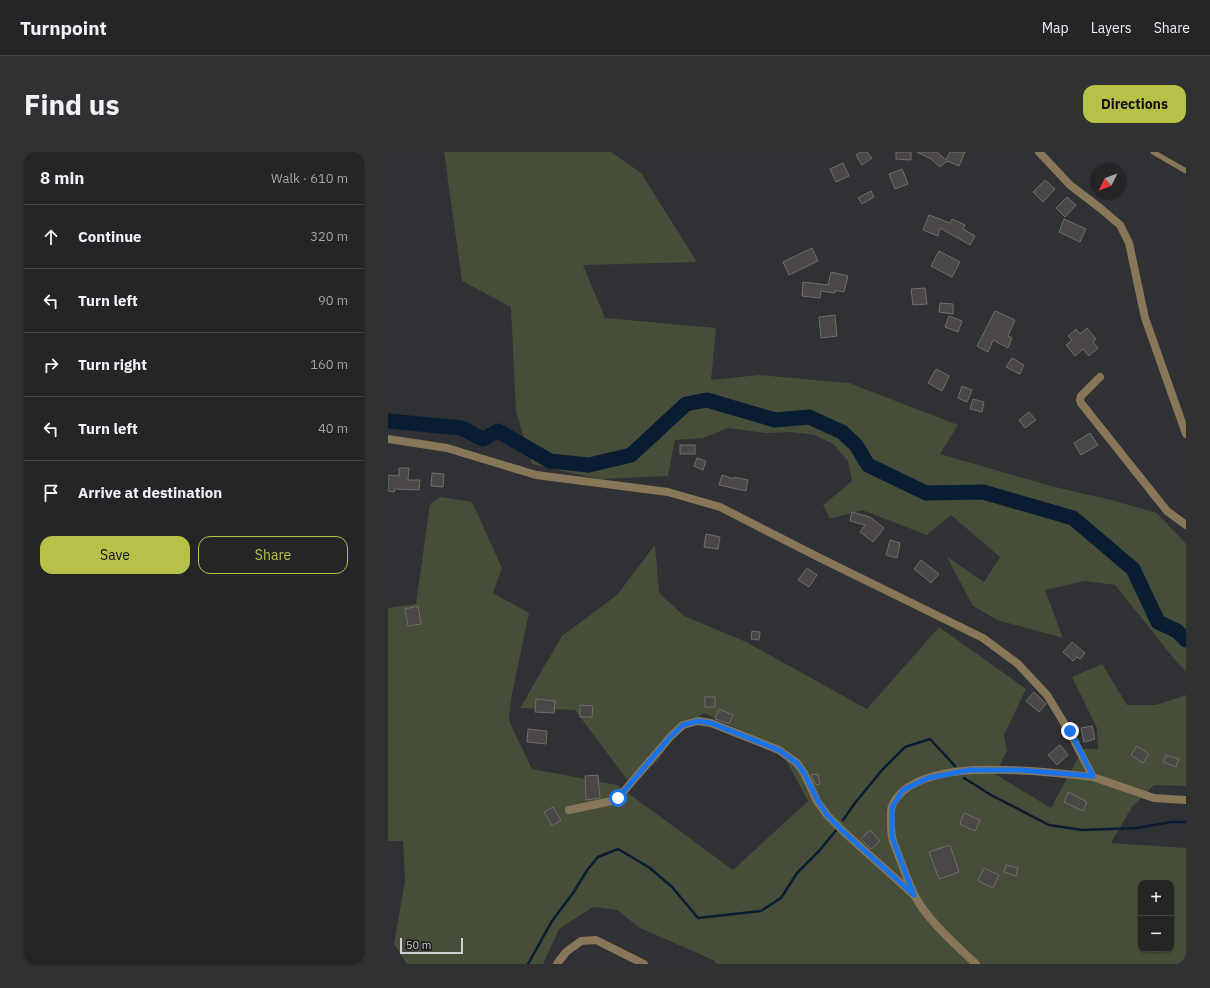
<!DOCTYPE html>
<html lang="en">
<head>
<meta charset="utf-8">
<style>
  body { margin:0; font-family:"IBM Plex Sans",sans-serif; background:#303133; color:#f1f3f6 }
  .controls { position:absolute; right:12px; bottom:12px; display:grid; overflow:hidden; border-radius:8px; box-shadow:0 1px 3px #0004 }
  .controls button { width:36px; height:36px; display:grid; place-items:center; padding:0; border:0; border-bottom:1px solid #414244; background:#242527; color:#f1f3f6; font:20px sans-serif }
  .compass { position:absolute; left:702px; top:12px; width:36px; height:36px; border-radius:50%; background:#242527; box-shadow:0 1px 3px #0004; rotate:227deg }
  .scale { position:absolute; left:12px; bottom:10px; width:63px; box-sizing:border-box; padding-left:4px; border:2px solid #d0d1d3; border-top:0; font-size:11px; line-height:14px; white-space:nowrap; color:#d0d1d3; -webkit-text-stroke:3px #19191b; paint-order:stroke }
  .stop { position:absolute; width:12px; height:12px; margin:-9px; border:3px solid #1a73e8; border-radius:50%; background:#fff }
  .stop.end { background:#1a73e8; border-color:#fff; box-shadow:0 1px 4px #0008 }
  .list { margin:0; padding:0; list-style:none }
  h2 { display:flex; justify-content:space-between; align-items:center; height:52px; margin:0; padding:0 16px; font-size:17px }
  h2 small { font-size:13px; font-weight:400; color:#a3a5a7 }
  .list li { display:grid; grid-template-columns:26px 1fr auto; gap:12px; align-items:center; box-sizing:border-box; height:64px; padding:0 16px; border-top:1px solid #414244 }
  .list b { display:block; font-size:15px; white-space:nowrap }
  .list em { font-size:13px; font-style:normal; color:#a3a5a7 }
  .actions { display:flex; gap:8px; padding:12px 16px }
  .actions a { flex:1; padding:9px 0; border:1px solid #b8c147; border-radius:12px; text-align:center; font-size:14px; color:#b8c147 }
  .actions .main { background:#b8c147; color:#111 }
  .icon { flex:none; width:22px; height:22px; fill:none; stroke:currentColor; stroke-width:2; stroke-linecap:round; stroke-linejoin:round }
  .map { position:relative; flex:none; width:798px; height:812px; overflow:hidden; border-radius:12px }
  header { display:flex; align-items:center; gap:24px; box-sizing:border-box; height:56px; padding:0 20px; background:#242527; border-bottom:1px solid #414244 }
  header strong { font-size:19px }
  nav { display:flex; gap:22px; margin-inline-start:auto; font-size:14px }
  .intro { display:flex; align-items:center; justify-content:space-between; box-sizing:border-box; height:96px; padding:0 24px }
  h1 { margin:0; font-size:28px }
  .button { padding:10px 18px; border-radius:12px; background:#b8c147; color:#111; font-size:14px; font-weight:700 }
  main { display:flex; gap:24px; padding:0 24px }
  aside { flex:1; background:#242527; border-radius:12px; box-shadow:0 1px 3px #0004 }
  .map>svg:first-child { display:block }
  .green { fill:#464d38; fill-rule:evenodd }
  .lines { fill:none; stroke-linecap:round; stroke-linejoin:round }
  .stream { stroke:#081d32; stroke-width:2.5 }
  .river { stroke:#081d32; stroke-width:15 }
  .building { fill:#4b4746; stroke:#716d6c }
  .lane { stroke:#887658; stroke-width:5 }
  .street { stroke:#887658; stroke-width:8 }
  .route { stroke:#1a73e8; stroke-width:5 }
</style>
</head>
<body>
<header>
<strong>Turnpoint</strong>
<nav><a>Map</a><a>Layers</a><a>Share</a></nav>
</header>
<div class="intro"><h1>Find us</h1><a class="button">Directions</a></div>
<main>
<aside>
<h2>8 min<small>Walk · 610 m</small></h2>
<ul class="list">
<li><svg class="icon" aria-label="ahead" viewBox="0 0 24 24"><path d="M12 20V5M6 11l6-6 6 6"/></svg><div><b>Continue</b></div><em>320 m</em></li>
<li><svg class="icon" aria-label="left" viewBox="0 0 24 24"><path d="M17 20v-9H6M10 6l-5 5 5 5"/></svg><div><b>Turn left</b></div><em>90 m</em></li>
<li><svg class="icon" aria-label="right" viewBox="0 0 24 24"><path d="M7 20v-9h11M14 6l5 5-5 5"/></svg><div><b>Turn right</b></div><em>160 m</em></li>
<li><svg class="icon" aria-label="left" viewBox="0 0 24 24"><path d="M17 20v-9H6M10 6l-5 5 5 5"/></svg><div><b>Turn left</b></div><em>40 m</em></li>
<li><svg class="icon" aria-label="arrive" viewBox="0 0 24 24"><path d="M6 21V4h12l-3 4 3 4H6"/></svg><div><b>Arrive at destination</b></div></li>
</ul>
<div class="actions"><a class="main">Save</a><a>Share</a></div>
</aside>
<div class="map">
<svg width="798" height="812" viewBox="0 0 798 812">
  <rect width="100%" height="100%" fill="#303134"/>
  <g class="green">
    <path d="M 56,0 L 223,0 L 253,21 L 309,110 L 195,113 L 217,166 L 328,176 L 323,228 L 371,223 L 461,231 L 570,273 L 552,302 L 663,334 L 723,348 L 769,361 L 798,392 L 798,520 L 787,508 L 727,433 L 697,429 L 657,438 L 675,486 L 609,468 L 585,454 L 559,405 L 596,430 L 612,405 L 563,363 L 539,383 L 474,358 L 442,367 L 435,353 L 464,329 L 460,309 L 445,292 L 427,283 L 403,280 L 378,281 L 340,276 L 315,286 L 287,288 L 280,324 L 211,327 L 144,312 L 128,260 L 123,155 L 74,129 Z"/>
    <path d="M 52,345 L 84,350 L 114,416 L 105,441 L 141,461 L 123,547 L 121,569 L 144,617 L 229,633 L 345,718 L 420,649 L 392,597 L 316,561 L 291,578 L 270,608 L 243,633 L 187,558 L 132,556 L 174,484 L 229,443 L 267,393 L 271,441 L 296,464 L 358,490 L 479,557 L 551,475 L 638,537 L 616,583 L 619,599 L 607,622 L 663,656 L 695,597 L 710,597 L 709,576 L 684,525 L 714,512 L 739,553 L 768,553 L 798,543 L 798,634 L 766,633 L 744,655 L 723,691 L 798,696 L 798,812 L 329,812 L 325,808 L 252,776 L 229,758 L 205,755 L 171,777 L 155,812 L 19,812 L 6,792 L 17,729 L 15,689 L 0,689 L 0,456 L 28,452 L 42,352 ZM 753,731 L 783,731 L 783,797 L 753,797 Z"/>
  </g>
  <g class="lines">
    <g class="stream">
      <path d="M 576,626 L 603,643 L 661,673 L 694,678 L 749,676 L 783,670 L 798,670"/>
      <path d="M 455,668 L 467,651 L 494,618 L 517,595 L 542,587 L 567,614"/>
      <path d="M 140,812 L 164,769 L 185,741 L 200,717 L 210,705 L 230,697 L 262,716 L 284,735 L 310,766 L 373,759 L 393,746 L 409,721 L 431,699 L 450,676"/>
    </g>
    <path class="river" d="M 0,269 L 73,276 L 95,287 L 110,279 L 162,309 L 201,313 L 243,303 L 298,252 L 319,248 L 387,268 L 421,265 L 454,280 L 468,293 L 480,313 L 538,341 L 595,340 L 685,366 L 745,417 L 770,470 L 789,479 L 798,488"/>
  </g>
  <g class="building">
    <path d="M 472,0 L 479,0 L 484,6 L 474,13 L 468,3 Z"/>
    <path d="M 508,0 L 523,0 L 523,8 L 508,7 Z"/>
    <path d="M 529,0 L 549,0 L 558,8 L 562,0 L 577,0 L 571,14 L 559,9 L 552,15 L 543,7 Z"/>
    <path d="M 455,11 L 461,24 L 448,30 L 442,17 Z"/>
    <path d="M 514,17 L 520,32 L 507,37 L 501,22 Z"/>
    <path d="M 657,28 L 667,37 L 655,50 L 645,40 Z"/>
    <path d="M 483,39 L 486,45 L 474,52 L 470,46 Z"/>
    <path d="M 679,45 L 688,53 L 677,65 L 668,56 Z"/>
    <path d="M 541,63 L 562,71 L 564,67 L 577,73 L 575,77 L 587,84 L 582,93 L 552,76 L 550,84 L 535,78 Z"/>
    <path d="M 676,67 L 698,77 L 692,90 L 671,80 Z"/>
    <path d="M 424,96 L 430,109 L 401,123 L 395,110 Z"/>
    <path d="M 551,99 L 572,110 L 564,125 L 543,114 Z"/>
    <path d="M 443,120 L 460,124 L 456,140 L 447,138 L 447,141 L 433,139 L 432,146 L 414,144 L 415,130 L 440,133 Z"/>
    <path d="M 537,136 L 539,152 L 525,153 L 523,137 Z"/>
    <path d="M 552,151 L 565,152 L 565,162 L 551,160 Z"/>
    <path d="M 607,159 L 627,168 L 620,184 L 624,186 L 620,196 L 605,188 L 600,200 L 589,194 Z"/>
    <path d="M 447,163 L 449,184 L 433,186 L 431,165 Z"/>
    <path d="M 561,164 L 574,169 L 570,180 L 557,175 Z"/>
    <path d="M 699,176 L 708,187 L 705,190 L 710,196 L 701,204 L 695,197 L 687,204 L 678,193 L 684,188 L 680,184 L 688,177 L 692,182 Z"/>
    <path d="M 624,206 L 636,213 L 632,222 L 618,215 Z"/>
    <path d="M 548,217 L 561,224 L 554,239 L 540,231 Z"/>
    <path d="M 574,234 L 584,238 L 579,250 L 570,246 Z"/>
    <path d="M 585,247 L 596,250 L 594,260 L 582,257 Z"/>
    <path d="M 641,260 L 648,268 L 637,276 L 631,268 Z"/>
    <path d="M 702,281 L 710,293 L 693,303 L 686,291 Z"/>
    <rect x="292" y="293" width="15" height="9"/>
    <path d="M 309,306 L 318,309 L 315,318 L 306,314 Z"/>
    <path d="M 11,316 L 21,316 L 20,328 L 32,328 L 31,338 L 7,337 L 6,340 L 0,339 L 0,323 L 11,324 Z"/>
    <path d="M 44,321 L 56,322 L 55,335 L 43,334 Z"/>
    <path d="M 334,323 L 346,327 L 346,325 L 360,328 L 358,339 L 331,333 Z"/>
    <path d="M 464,360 L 482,365 L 496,376 L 485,390 L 472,380 L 477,373 L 462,369 Z"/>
    <path d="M 318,382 L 332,385 L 330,397 L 316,395 Z"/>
    <path d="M 502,388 L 512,391 L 509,406 L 498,403 Z"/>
    <path d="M 533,408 L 551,422 L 543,431 L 526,417 Z"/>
    <path d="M 419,416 L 429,423 L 421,435 L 410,428 Z"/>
    <path d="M 30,454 L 33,472 L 20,474 L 17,457 Z"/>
    <path d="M 364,479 L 372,480 L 371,488 L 363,487 Z"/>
    <path d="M 684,490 L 697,501 L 692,507 L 689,505 L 685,509 L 675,500 Z"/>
    <path d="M 646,540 L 658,552 L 651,560 L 638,549 Z"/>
    <rect x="317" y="545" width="10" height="10"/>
    <path d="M 148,547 L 167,549 L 166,561 L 147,560 Z"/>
    <path d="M 192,553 L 205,554 L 204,565 L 192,565 Z"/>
    <path d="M 331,557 L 345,563 L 341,572 L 327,567 Z"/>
    <path d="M 704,574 L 707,587 L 696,590 L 693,576 Z"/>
    <path d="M 140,577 L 159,579 L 158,592 L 139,590 Z"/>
    <path d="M 672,593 L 680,603 L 669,613 L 660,603 Z"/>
    <path d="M 749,594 L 761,602 L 755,611 L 743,603 Z"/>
    <path d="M 778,603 L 791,607 L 788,615 L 775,610 Z"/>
    <path d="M 430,622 L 432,632 L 428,633 L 423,623 Z"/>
    <path d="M 210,623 L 212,646 L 198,648 L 197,624 Z"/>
    <path d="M 680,640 L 699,650 L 695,659 L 676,650 Z"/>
    <path d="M 165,655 L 173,668 L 164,674 L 156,660 Z"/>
    <path d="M 576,661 L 592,668 L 587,679 L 572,672 Z"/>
    <path d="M 482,678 L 492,689 L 483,697 L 473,687 Z"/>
    <path d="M 562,693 L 571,720 L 551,727 L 541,700 Z"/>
    <path d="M 618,713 L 630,716 L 628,724 L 616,720 Z"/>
    <path d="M 596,716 L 611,723 L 605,736 L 590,729 Z"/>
  </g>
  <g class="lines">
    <path class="lane" d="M 765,0 L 798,19"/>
    <g class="street">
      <path d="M 651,0 L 682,33 L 712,56 L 732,73 L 741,91 L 757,166 L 798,282"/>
      <path d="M 712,225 L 693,244 L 692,248 L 693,251 L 779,359 L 798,373"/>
      <path d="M 0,287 L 59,296 L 148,323 L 280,340 L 332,355 L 432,406 L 595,486 L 630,512 L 659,543 L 681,579 L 705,625 L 766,646 L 798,648"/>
      <path d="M 181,658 L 224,649 L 230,646 L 283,584 L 295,573 L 310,569 L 323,571 L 391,598 L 409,611 L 416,621 L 429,649 L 439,663 L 457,681 L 526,743"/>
      <path d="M 169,812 L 178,800 L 193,789 L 208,788 L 256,812"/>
      <path d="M 588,812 C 568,793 537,766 526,742 C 520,730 516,717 511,705 C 509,698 505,691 504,685 C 503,679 502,659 504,654 C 527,601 659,620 705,625"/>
    </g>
  </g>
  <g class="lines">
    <path class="route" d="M 230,646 L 283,584 L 295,573 L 310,569 L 323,571 L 391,598 L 409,611 L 416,621 L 430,649 L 439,663 L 457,681 L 526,743 L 504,685 L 504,655 L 515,638 L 540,626 L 581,618 L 631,618 L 705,624 L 682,579"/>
  </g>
</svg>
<div class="controls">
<button>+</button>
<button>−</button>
</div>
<svg class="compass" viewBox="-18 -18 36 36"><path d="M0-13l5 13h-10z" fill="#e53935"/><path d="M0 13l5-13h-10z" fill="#a3a5a7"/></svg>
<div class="scale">50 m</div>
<div class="stop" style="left:230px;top:646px"></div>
<div class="stop end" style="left:682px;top:579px"></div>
</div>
</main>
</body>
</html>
